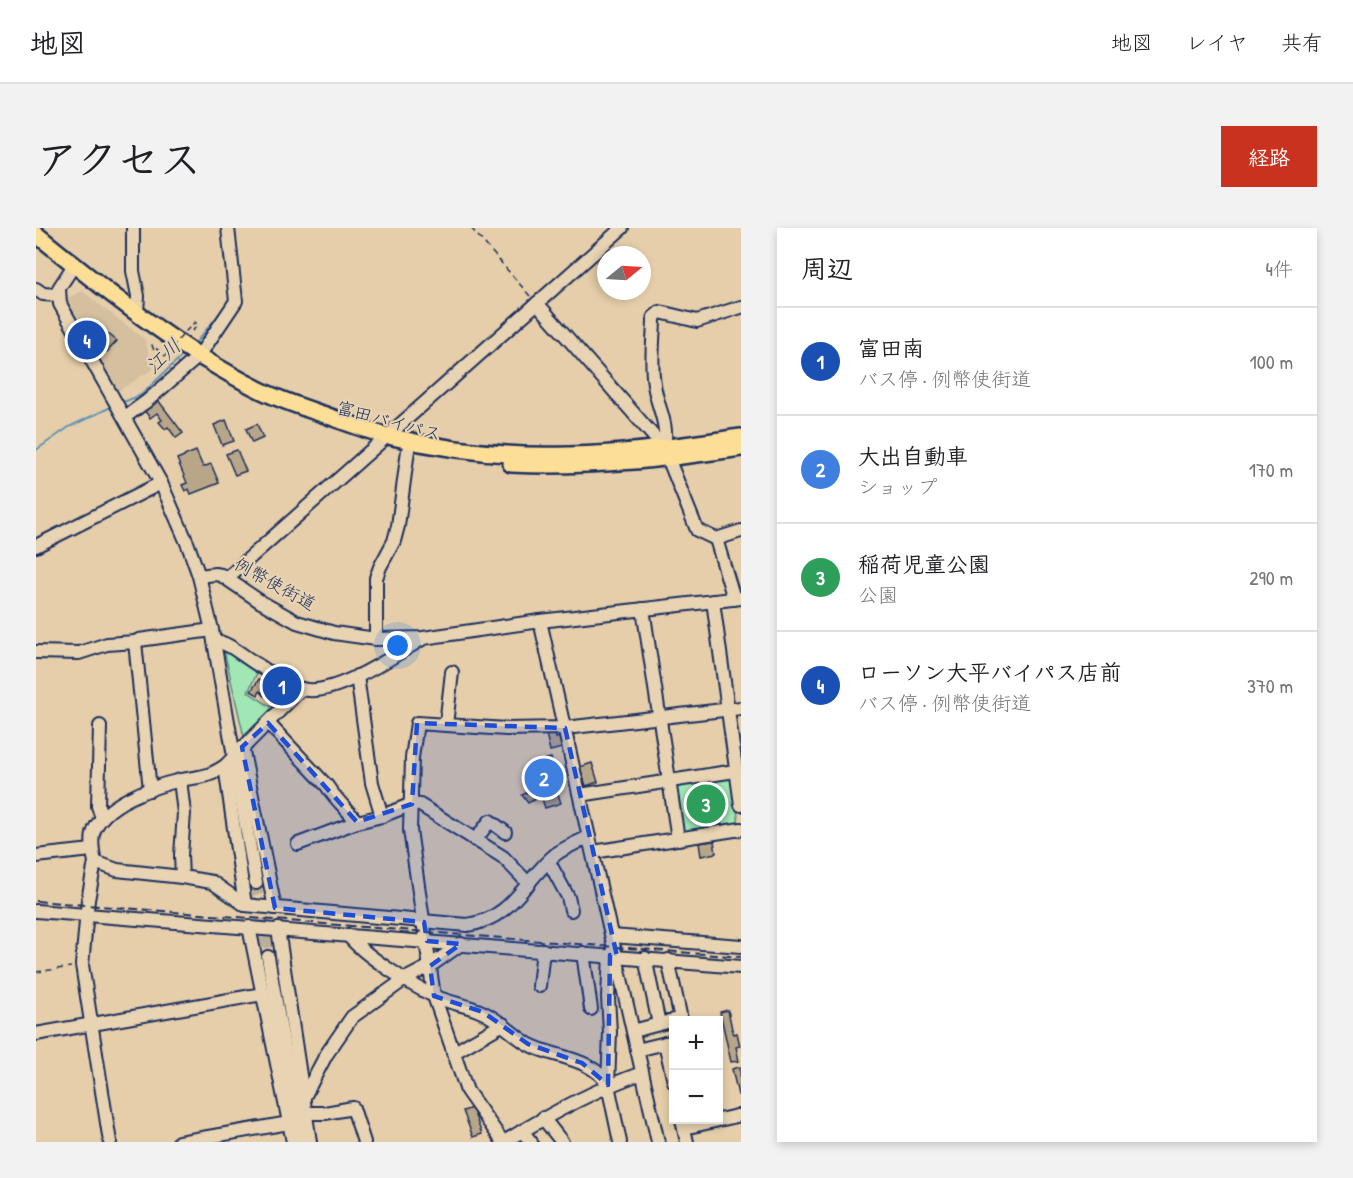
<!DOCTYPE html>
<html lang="ja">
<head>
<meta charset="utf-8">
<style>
  body { margin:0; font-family:"Patrick Hand","Klee One",sans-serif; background:#f2f2f2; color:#202124 }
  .controls { position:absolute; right:18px; bottom:18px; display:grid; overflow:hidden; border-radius:0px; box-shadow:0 3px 9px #0003 }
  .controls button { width:54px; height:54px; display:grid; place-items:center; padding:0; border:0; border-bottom:2px solid #e0e0e0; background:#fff; color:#202124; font:30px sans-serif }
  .compass { position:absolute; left:561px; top:18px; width:54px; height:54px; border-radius:50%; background:#fff; box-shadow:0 3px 9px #0003; rotate:72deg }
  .you { position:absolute; left:362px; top:418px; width:21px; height:21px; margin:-15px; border:4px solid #fff; border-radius:50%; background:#1a73e8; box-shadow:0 0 0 9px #1a73e833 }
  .badge { display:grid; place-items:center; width:39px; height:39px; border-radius:50%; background:#c8321e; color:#fff; font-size:20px; font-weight:700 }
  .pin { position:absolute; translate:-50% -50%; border:3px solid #fff; box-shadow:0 2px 6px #0006 }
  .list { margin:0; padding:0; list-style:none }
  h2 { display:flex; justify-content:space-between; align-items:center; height:78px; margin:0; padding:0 24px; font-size:26px }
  h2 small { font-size:20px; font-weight:400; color:#757577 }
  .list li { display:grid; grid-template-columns:39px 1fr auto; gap:18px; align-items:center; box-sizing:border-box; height:108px; padding:0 24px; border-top:2px solid #e0e0e0 }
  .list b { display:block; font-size:22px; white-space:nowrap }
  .list p { margin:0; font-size:20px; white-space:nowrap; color:#757577 }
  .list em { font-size:20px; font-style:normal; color:#757577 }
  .map { position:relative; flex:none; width:705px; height:914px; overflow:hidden; border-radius:0px }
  header { display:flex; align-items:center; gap:36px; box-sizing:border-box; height:84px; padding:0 30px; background:#fff; border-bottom:2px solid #e0e0e0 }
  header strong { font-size:28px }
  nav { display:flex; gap:33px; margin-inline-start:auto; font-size:21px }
  .intro { display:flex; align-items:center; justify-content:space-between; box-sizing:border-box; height:144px; padding:0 36px }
  h1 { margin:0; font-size:42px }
  .button { padding:15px 27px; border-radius:0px; background:#c8321e; color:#fff; font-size:21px; font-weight:700 }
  main { display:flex; gap:36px; padding:0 36px }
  aside { flex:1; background:#fff; border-radius:0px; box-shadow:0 3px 9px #0003 }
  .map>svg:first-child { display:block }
  .built { fill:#d4bf9e }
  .green { fill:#a0e7b4; stroke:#5e8b89; stroke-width:1.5 }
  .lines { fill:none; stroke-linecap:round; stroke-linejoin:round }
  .stream { stroke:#6393b8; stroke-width:2 }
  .building { fill:#b8a689; stroke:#1b2f5e; stroke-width:1.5 }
  .minor-tunnel { stroke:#bdae9a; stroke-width:12; stroke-dasharray:12 6; stroke-linecap:butt }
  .minor-casing { stroke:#1b2f5e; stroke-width:16 }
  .major-casing { stroke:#1b2f5e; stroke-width:20 }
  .path { stroke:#1b2f5e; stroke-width:1.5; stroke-dasharray:6 4.5; stroke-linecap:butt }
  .minor { stroke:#e8d3b2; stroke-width:12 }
  .major { stroke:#fdde96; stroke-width:15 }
  .rail { stroke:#1b2f5e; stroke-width:2; stroke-dasharray:9 4.5; stroke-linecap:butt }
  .path-bridge { stroke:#1b2f5e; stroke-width:1.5; stroke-dasharray:6 4.5; stroke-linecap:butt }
  .marked { fill:#1d4ed8; fill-opacity:0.2; stroke:#1d4ed8; stroke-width:4.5; stroke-dasharray:12 8; stroke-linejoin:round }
  .labels { text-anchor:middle; stroke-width:4.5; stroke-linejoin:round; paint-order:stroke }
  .street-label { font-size:18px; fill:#1b2f5e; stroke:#e8d3b2 }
  .water-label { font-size:20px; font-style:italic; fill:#27406d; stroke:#e8d3b2 }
</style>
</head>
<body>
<header>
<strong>地図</strong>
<nav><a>地図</a><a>レイヤ</a><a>共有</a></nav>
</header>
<div class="intro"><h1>アクセス</h1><a class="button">経路</a></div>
<main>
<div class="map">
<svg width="705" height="914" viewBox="0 0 705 914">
  <rect width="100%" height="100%" fill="#e5cea9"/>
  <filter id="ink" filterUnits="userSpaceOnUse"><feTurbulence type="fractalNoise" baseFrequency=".0167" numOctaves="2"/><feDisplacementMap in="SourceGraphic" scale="12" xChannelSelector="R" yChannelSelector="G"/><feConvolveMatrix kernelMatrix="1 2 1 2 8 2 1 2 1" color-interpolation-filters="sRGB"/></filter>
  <g filter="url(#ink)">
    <path class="built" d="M 46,63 L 109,112 L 117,141 L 82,163 L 29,72 Z"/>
    <g class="green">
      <path d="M 188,422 L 221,445 L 212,464 L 237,480 L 208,509 Z"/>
      <path d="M 696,546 L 703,597 L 645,606 L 637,555 Z"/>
    </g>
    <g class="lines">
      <g class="stream">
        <path d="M 157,118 L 193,74"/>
        <path d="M 85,175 L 105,167 L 148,126"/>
        <path d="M 0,222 L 33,199 L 77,178"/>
      </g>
    </g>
    <g class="building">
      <path d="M 65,100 L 81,113 L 71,124 L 56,111 Z"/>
      <path d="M 122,172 L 147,205 L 140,210 L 132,199 L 129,201 L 123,194 L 126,192 L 121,185 L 114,190 L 108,182 Z"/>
      <path d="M 190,192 L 198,213 L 186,217 L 178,197 Z"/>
      <path d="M 221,196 L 227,210 L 216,215 L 210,201 Z"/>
      <path d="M 201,222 L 210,243 L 199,247 L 190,226 Z"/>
      <path d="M 160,223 L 167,239 L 175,236 L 183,255 L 155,266 L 153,261 L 149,263 L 146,257 L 151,255 L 141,231 Z"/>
      <path d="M 228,449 L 242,456 L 237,464 L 229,468 L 224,463 L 222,467 L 215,463 L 223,451 L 226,453 Z"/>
      <path d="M 243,460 L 251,466 L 240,476 L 236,472 L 238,470 L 236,468 Z"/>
      <path d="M 518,504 L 520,510 L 523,509 L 526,520 L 514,523 L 510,506 Z"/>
      <path d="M 515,530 L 518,541 L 514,542 L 525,575 L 509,580 L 505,568 L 492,575 L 486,567 L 502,559 L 494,535 Z"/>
      <path d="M 556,535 L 562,554 L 550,558 L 544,539 Z"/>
      <path d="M 678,613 L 680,625 L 665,628 L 663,615 Z"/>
      <path d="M 692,782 L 697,806 L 701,805 L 704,818 L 700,819 L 703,833 L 695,834 L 684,784 Z"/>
      <path d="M 704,839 L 705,866 L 702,867 L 696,841 Z"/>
      <path d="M 436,880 L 446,906 L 437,909 L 427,883 Z"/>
    </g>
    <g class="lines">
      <path class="minor-tunnel" d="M 220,655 L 232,729"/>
      <g class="minor-casing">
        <g id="minor">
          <path d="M 97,0 L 97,43 L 102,68 L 101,85"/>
          <path d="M 38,37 L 23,60 L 24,76 L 125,255 L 152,317 L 163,348 L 176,402 L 220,655"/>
          <path d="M 0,61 L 7,66 L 22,67"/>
          <path d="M 501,75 L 628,220 L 661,302 L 680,311 L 705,303"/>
          <path d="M 89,189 L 111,173 L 163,128 L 200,73 L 192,0"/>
          <path d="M 628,220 C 633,194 621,180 618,156 C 614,134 618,111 618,89 L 624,84 L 661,93 L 705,79"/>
          <path d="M 680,311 L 698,371"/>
          <path d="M 0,318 L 125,255"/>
          <path d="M 163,348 L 179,346 L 185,347 L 225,374 L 261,394 L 298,405 L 340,411 L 387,410 L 504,393 L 705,370"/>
          <path d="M 191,350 L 586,0"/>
          <path d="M 677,373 L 705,577"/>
          <path d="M 607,381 L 642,611"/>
          <path d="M 504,393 L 622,914"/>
          <path d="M 340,411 L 340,350 L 344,339 L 358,313 L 362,298 L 372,222"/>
          <path d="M 178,413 C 193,414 208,429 222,437 C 235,445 251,457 266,461 C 297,470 359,427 386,411"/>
          <path d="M 99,414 L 114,562"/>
          <path d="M 0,424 L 43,425 L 71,416 L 99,414 L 103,412 L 176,402"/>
          <path d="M 321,448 L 336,555 L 346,588 L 376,576 L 384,577 L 467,629 L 493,656"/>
          <path d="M 265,461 L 189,538 C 171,550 165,548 145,552 C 118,558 65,576 57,606 C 55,615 57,625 59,634 L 81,642 L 146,649 L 176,654 L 209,677 L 431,697 C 477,691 488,652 520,626 C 530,619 542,614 553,609"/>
          <path d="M 232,495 L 291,558 C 299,571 312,582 321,594"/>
          <path d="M 410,497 L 416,444"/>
          <path d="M 64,498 L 62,578 L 66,590"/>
          <path d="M 206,519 L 239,680"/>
          <path d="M 189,538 L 209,677"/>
          <path d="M 144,552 L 148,585 L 145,627 L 146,649"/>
          <path d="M 544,567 L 699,543"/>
          <path d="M 439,612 L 454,593 L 469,604"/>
          <path d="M 262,616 L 321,594 L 346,588"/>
          <path d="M 557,624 L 705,601"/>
          <path d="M 0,628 L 56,622"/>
          <path d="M 59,634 L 52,672 L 46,737 L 74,914"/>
          <path d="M 513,634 L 532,669 L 535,682"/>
          <path d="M 0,683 L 705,739"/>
          <path d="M 213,699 L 257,914"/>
          <path d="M 242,701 L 274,914"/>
          <path d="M 312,707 C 326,726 375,757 398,768 C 413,775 431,777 446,784 C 464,792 476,806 492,816 C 517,830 557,829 572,857"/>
          <path d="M 576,708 L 705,718"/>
          <path d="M 547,725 L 555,781"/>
          <path d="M 574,727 L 572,769 L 574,804 L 572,857 L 584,914"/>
          <path d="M 232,729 L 264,910"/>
          <path d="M 609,730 L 623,796"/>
          <path d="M 632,732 L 645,791 L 638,792"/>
          <path d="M 503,758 L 507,722"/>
          <path d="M 597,803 L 631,794"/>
          <path d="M 0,806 L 227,766"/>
          <path d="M 629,815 L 638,854"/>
          <path d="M 601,822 L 638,813"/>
          <path d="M 417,825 L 467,796"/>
          <path d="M 267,871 L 290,827 L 316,789 L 369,751 L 394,738 L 425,716"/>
          <path d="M 269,885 L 289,885 L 317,880 L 328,914"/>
          <path d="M 507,890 L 526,914"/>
          <path d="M 646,892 L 651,914"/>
          <path d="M 648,900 L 705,887"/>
          <path d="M 486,903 L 495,914"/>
          <path d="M 143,914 L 253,895"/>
          <path d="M 467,914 L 431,863 L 398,768 L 374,602 L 376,530 L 381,495 L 470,501 L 529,500 L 705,480"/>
          <path d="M 468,914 C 512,887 557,862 606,845"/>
        </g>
      </g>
      <g class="major-casing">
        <g id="major">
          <path d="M 0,6 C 70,63 143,122 224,162 C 246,173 269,180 292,188 C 312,195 332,203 352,208 C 410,222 473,229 533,227 C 591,226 648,217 705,209"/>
          <path d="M 475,236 C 553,240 628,231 705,220"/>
        </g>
      </g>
      <g class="path">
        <path d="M 435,0 L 494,68"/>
        <path d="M 149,104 L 159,94 L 162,97 L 153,106"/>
        <path d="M 121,132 L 116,117 L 129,128"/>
        <path d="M 0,744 L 35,739"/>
      </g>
      <use href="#minor" class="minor"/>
      <use href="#major" class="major"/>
      <path class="rail" d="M 0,673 L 705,729"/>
      <path class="path-bridge" d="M 129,128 L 149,104"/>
    </g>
  </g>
  <path class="marked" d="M 232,495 L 321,594 L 376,576 L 381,495 L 529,500 L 581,728 L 574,727 L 572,857 L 546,835 L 492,816 L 447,784 L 398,768 L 394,738 L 425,716 L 391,713 L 388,694 L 239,680 L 206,519 Z"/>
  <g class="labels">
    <g class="street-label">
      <text transform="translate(353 193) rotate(15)" y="6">富田バイパス</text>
      <text transform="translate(239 356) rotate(29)" y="6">例幣使街道</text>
    </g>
    <g class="water-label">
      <text transform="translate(127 128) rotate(-43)" y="7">江川</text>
    </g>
  </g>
</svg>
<div class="controls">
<button>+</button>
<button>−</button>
</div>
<svg class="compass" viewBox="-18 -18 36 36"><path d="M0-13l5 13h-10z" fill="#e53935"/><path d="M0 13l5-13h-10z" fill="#757577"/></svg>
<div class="you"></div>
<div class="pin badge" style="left:246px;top:458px;background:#1a4fb4">1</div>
<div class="pin badge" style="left:508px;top:550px;background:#3f7fe0">2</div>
<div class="pin badge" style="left:670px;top:576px;background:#2e9e5b">3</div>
<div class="pin badge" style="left:51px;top:112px;background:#1a4fb4">4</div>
</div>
<aside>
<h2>周辺<small>4件</small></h2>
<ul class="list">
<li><span class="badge" style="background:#1a4fb4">1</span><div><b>富田南</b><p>バス停 · 例幣使街道</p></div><em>100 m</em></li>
<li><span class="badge" style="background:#3f7fe0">2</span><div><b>大出自動車</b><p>ショップ</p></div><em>170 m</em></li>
<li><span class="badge" style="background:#2e9e5b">3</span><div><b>稲荷児童公園</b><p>公園</p></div><em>290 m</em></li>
<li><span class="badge" style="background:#1a4fb4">4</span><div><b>ローソン大平バイパス店前</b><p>バス停 · 例幣使街道</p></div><em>370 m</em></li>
</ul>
</aside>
</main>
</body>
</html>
